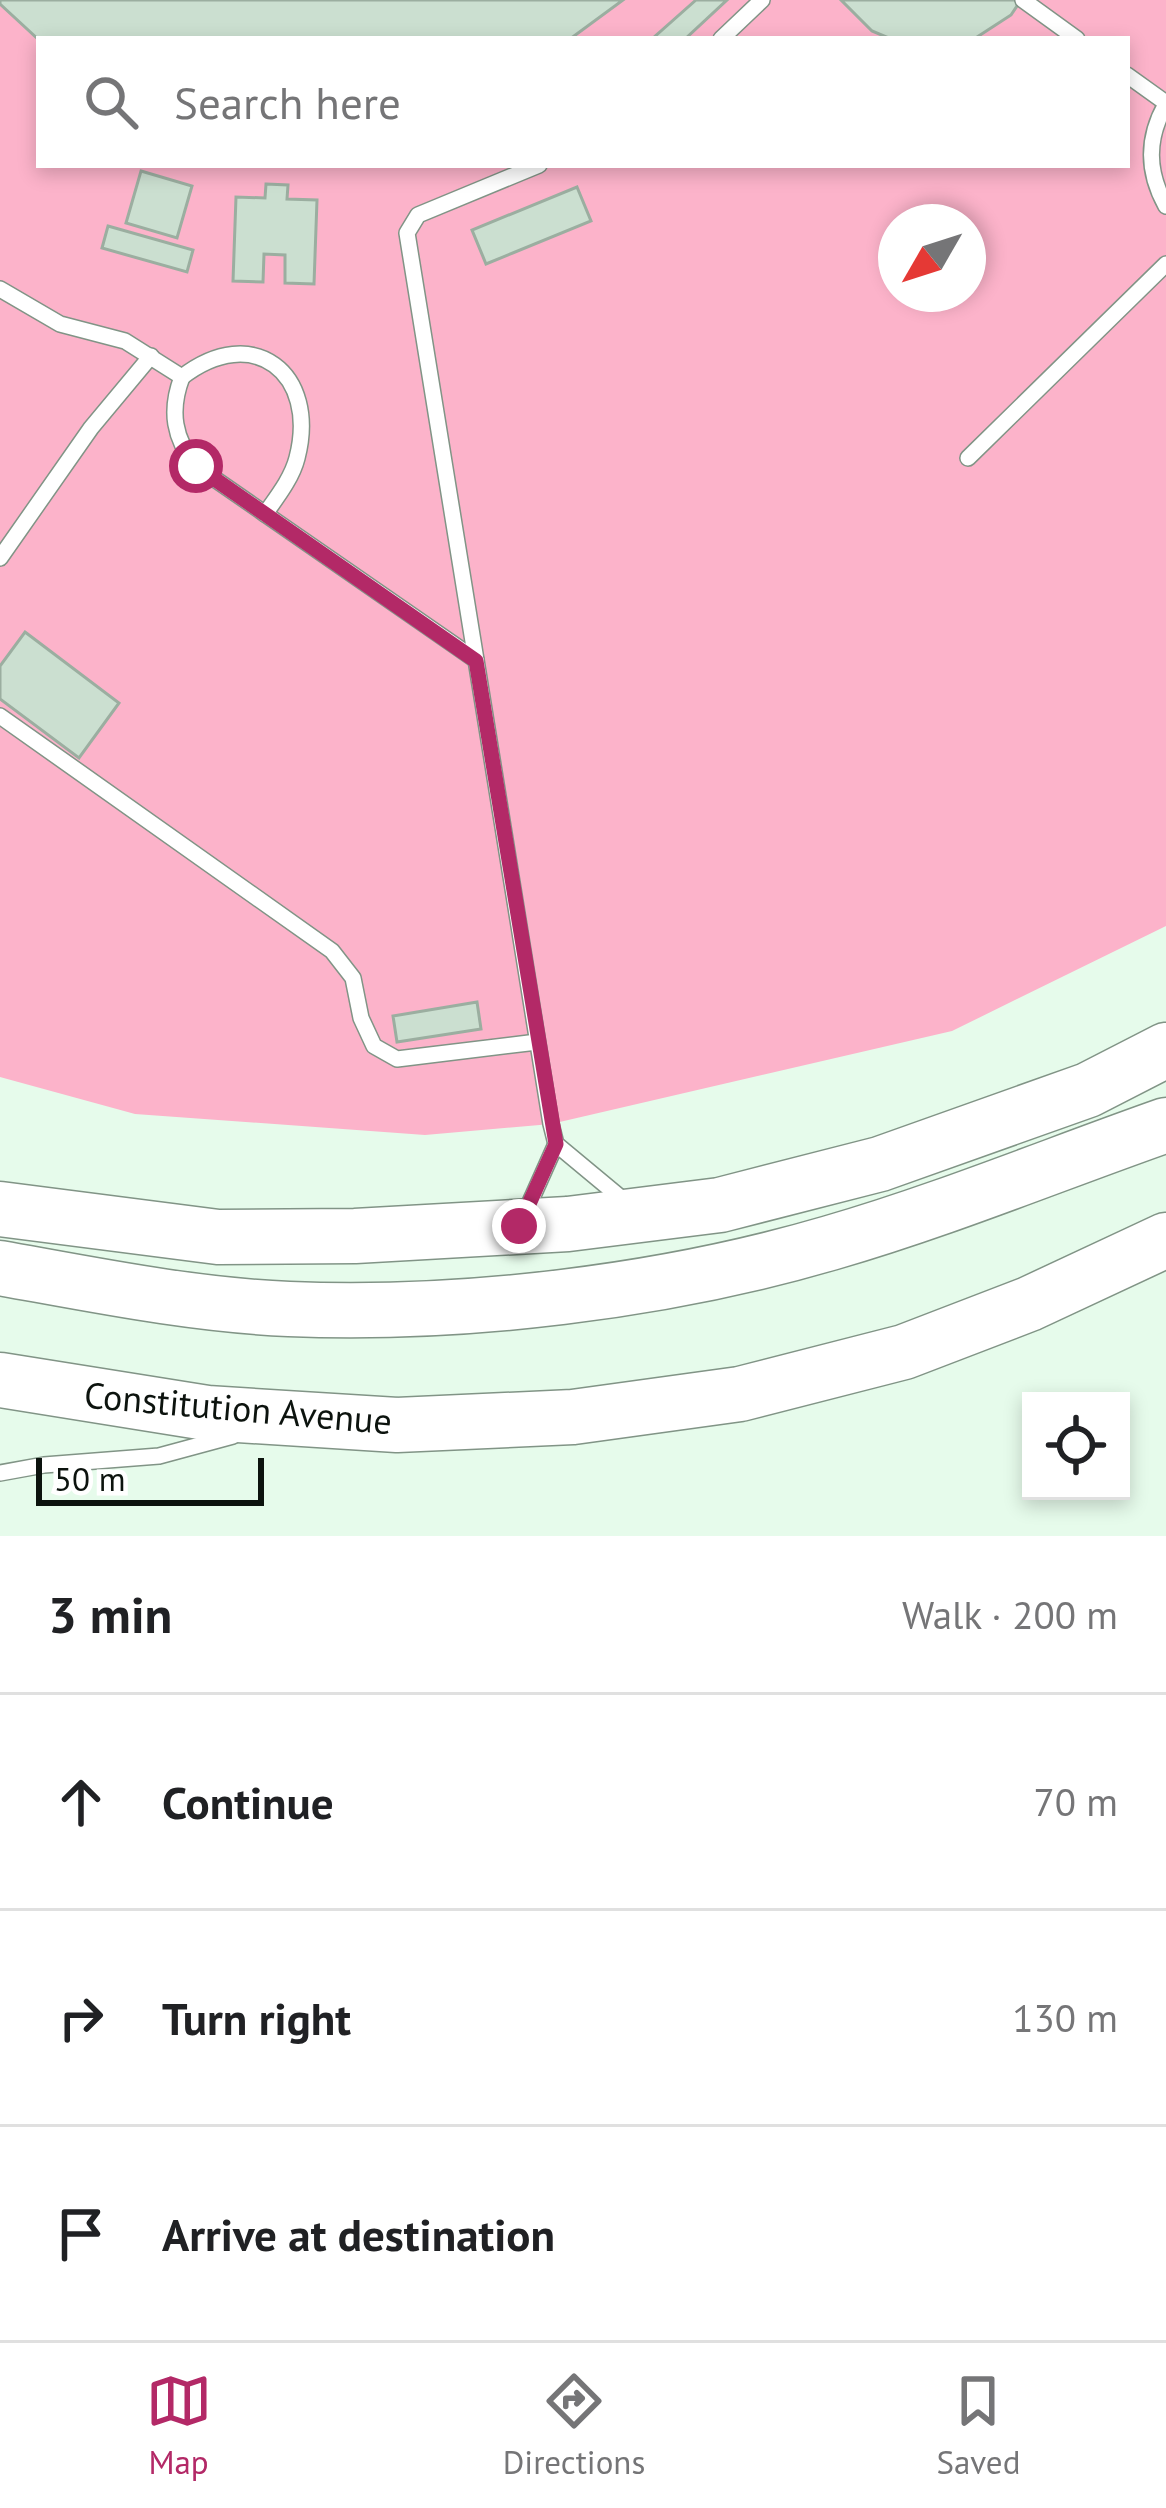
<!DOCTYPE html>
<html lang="en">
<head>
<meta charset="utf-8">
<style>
  body { margin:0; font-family:"PT Sans",sans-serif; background:#f2f2f2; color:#202124 }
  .controls { position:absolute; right:36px; bottom:36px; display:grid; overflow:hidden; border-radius:0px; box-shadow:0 6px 18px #0003 }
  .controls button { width:108px; height:108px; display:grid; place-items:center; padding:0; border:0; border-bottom:3px solid #e0e0e0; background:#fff; color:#202124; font:60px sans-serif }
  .compass { position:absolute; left:878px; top:204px; width:108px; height:108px; border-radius:50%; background:#fff; box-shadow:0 6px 18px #0003; rotate:231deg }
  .scale { position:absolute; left:36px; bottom:30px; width:228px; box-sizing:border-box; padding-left:12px; border:6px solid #0c130e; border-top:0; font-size:33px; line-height:42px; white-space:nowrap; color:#0c130e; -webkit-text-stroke:9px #fff; paint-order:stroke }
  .stop { position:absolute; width:36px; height:36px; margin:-27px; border:9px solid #b32967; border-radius:50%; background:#fff }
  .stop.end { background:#b32967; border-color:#fff; box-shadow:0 3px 12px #0008 }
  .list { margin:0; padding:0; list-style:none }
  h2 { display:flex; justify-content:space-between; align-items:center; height:156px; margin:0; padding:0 48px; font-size:51px }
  h2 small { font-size:39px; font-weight:400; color:#757577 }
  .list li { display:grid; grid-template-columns:78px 1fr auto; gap:36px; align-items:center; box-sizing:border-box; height:216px; padding:0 48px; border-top:3px solid #e0e0e0 }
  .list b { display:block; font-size:45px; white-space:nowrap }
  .list em { font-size:39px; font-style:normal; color:#757577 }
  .icon { flex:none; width:66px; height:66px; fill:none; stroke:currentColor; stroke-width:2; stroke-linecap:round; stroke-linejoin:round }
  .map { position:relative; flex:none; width:1166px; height:1536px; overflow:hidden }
  .search { position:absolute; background:#fff; box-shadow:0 6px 18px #0003; left:36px; right:36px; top:36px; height:132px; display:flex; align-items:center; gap:30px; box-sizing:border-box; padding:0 42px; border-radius:0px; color:#757577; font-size:45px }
  .sheet { height:804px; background:#fff }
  nav { display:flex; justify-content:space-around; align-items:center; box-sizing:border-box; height:168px; border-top:3px solid #e0e0e0; background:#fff; font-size:33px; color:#757577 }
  nav a { display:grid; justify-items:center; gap:6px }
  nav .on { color:#b32967 }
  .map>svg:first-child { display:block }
  .green { fill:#fcb3ca; fill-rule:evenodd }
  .building { fill:#cbdfd0; stroke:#9baea0; stroke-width:3 }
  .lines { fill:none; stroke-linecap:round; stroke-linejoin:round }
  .service-casing { stroke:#819486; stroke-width:18 }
  .motorway-casing { stroke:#819486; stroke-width:57 }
  .service { stroke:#fff; stroke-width:15 }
  .motorway { stroke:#fff; stroke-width:54 }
  .route { stroke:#b32967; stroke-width:15 }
  .labels { text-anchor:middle; stroke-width:12; stroke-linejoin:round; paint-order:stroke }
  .street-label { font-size:36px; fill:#0c130e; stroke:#fff }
</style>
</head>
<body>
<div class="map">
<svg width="1166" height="1536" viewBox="0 0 1166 1536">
  <rect width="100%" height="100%" fill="#e6fbeb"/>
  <path class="green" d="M 0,0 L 1166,0 L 1166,926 L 952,1031 L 551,1124 L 425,1135 L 135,1114 L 0,1077 ZM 39,39 L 1127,39 L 1127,165 L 39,165 ZM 896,222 L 968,222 L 968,294 L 896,294 Z"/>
  <g class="building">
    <path d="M 0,0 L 623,0 L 570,39 L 39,40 L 0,4 Z"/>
    <path d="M 696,0 L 727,0 L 685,39 L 652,39 Z"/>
    <path d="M 841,0 L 1021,0 L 1011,15 L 974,39 L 891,39 L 872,31 Z"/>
    <path d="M 141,171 L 192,186 L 177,238 L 126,223 Z"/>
    <path d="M 266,184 L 288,185 L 287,199 L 317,200 L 314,284 L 285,283 L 285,255 L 264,254 L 263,282 L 233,281 L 236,197 L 265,198 Z"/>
    <path d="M 577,187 L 591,221 L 486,264 L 472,230 Z"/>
    <path d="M 108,226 L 193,250 L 187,272 L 102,248 Z"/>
    <path d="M 25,632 L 119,703 L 79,758 L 0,699 L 0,666 Z"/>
    <path d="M 477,1002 L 481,1029 L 397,1042 L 393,1016 Z"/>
  </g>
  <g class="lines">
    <g class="service-casing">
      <g id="service">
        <path d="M 1023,0 L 1077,39"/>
        <path d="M 721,39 L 762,0"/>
        <path d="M 1127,75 L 1166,103"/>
        <path d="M 1166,104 C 1146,139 1147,172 1166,206"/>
        <path d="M 539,165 L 418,215 L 407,233 L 551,1124 L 556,1144 L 627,1203"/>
        <path d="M 0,289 L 60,324 L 125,341 L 182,377 C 169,411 174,439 196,466 L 476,660"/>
        <path d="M 182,377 C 253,322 319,373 297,458 C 292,478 277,497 265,514"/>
        <path d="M 968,458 L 1166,264"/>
        <path d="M 0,558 L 91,428 L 151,356"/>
        <path d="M 0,716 L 332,951 L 353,978 L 361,1018 L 374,1046 L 397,1059 L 537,1042"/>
        <path d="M 523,1218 L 556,1144"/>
        <path d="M 0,1473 L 44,1465 L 159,1456 L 233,1436"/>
      </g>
    </g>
    <g class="motorway-casing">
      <g id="motorway">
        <path d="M 0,1209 L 218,1237 L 355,1236 L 568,1224 L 720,1205 L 880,1164 L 1088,1090 L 1166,1050"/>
        <path d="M 0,1268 C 95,1285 193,1305 289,1309 C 463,1316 663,1292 830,1243 C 944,1210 1055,1164 1166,1125"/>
        <path d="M 0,1380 L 207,1413 L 397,1425 L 573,1417 L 740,1394 L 904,1352 L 1029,1304 L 1166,1240"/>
      </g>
    </g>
    <use href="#service" class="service"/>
    <use href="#motorway" class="motorway"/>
  </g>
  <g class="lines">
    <path class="route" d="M 196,466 L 476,661 L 556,1144 L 519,1226"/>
  </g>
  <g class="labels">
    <g class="street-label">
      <text transform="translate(238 1408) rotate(5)" y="13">Constitution Avenue</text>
    </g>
  </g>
</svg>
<div class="controls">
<button><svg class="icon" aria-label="locate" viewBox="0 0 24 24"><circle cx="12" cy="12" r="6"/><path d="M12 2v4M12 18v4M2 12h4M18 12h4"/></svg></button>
</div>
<svg class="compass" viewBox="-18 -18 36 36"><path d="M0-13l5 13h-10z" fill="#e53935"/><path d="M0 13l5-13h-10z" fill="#757577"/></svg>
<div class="scale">50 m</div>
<div class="stop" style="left:196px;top:466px"></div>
<div class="stop end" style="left:519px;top:1226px"></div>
<div class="search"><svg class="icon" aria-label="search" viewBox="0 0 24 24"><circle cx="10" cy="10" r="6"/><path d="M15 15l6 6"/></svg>Search here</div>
</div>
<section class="sheet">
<h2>3 min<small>Walk · 200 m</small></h2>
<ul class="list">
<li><svg class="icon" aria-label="ahead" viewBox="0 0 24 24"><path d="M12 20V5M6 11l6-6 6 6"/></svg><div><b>Continue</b></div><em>70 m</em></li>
<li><svg class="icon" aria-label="right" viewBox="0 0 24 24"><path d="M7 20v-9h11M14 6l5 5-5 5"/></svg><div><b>Turn right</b></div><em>130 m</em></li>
<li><svg class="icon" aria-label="arrive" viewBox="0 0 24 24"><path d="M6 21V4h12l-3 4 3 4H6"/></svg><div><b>Arrive at destination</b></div></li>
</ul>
</section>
<nav>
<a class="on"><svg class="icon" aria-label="map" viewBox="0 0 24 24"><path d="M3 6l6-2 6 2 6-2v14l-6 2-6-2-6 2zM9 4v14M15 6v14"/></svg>Map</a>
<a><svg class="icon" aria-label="directions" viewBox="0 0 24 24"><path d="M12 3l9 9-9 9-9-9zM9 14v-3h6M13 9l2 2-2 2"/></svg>Directions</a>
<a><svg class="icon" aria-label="saved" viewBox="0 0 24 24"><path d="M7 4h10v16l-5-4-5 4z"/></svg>Saved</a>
</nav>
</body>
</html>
